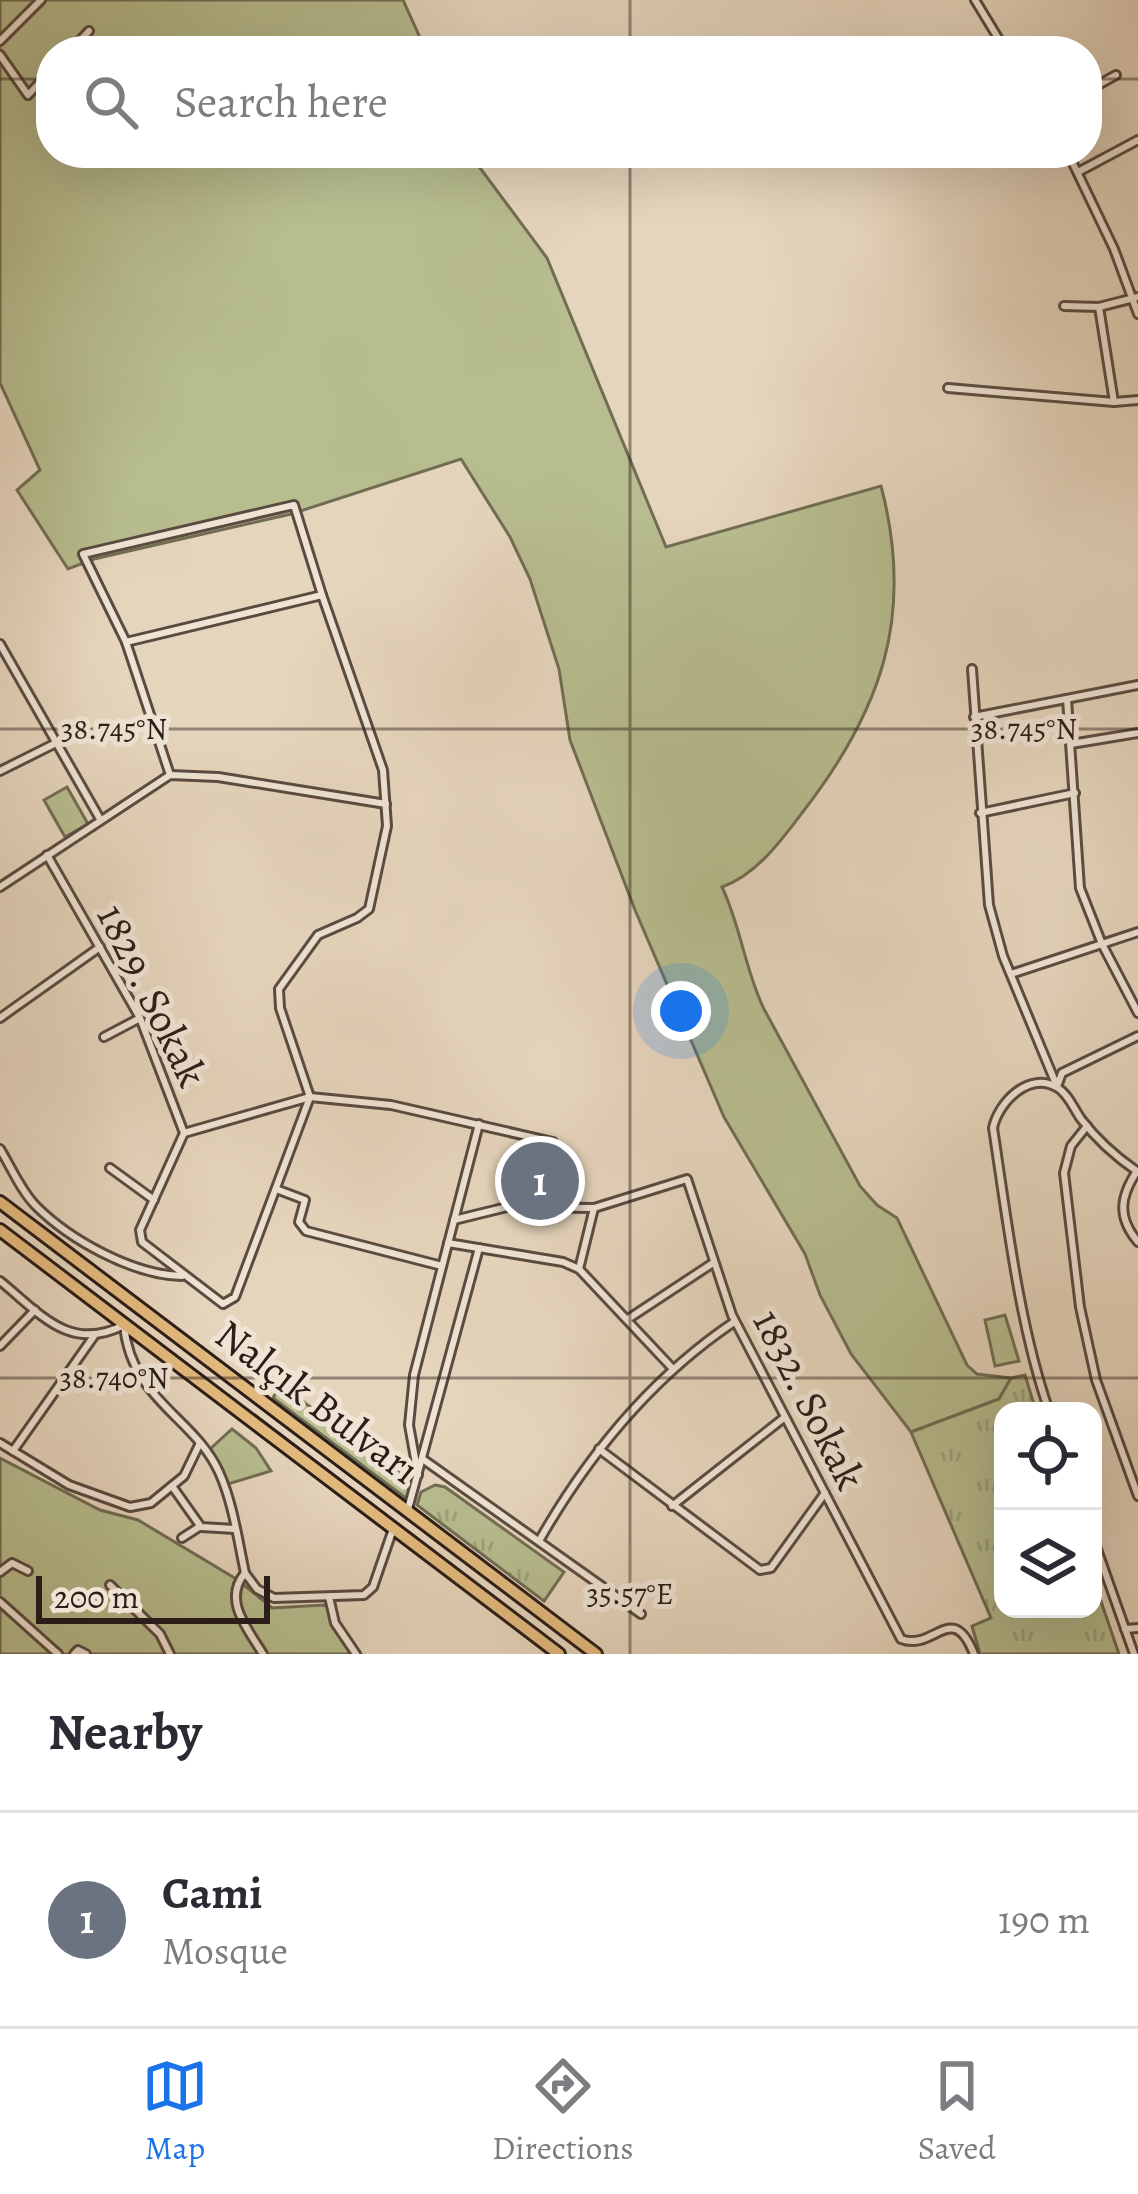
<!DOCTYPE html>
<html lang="en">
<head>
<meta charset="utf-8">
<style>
  body { margin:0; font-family:Alegreya,serif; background:#f2f2f3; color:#2b2b33 }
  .controls { position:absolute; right:36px; bottom:36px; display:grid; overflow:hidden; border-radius:24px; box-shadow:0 12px 48px #0002 }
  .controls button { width:108px; height:108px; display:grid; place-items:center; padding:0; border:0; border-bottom:3px solid #e1e1e2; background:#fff; color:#2b2b33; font:60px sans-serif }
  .scale { position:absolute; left:36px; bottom:30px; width:234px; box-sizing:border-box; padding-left:12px; border:6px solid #2b1d18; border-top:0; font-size:33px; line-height:42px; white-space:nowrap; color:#2b1d18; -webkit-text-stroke:9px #efe4d4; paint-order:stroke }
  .you { position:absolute; left:681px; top:1011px; width:42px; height:42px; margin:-30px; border:9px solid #fff; border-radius:50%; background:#1a73e8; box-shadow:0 0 0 18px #1a73e833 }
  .badge { display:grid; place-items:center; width:78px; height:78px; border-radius:50%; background:#1a73e8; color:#fff; font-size:39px; font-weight:700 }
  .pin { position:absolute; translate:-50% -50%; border:6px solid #fff; box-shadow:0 3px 12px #0006 }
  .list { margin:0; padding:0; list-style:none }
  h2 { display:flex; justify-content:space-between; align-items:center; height:156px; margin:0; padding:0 48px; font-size:51px }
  h2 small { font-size:39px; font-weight:400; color:#7c7c81 }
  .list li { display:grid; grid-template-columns:78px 1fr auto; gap:36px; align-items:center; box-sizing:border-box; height:216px; padding:0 48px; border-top:3px solid #e1e1e2 }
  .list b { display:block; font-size:45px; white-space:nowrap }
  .list p { margin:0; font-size:39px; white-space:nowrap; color:#7c7c81 }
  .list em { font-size:39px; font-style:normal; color:#7c7c81 }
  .icon { flex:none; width:66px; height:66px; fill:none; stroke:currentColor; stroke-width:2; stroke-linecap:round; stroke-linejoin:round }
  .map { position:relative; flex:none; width:1138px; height:1654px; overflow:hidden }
  .search { position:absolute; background:#fff; box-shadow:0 12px 48px #0002; left:36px; right:36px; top:36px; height:132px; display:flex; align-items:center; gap:30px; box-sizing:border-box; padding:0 42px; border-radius:48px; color:#7c7c81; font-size:45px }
  .sheet { height:372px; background:#fff }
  nav { display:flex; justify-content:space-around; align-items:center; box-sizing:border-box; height:168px; border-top:3px solid #e1e1e2; background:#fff; font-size:33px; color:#7c7c81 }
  nav a { display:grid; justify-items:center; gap:6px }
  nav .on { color:#1a73e8 }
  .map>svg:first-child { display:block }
  .grass { fill:#b7bd8f; stroke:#716d54; stroke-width:3 }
  .park { fill:url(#park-tufts); stroke:#716d54; stroke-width:3 }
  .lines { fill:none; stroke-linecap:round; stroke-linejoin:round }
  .minor-casing { stroke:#5a4b41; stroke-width:12 }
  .trunk-casing { stroke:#2b1d18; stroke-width:16 }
  .minor { stroke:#efe4d4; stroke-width:6 }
  .trunk { stroke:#e3ba7e; stroke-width:10 }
  .ticks { fill:none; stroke:#2b1d18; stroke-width:3; stroke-opacity:0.45 }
  .labels { text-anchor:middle; stroke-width:10; stroke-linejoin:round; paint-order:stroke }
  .street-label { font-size:42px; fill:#2b1d18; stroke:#efe4d4 }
  .ticks-label { font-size:30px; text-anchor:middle; fill:#2b1d18; stroke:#efe4d4; stroke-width:10; stroke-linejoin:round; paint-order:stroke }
</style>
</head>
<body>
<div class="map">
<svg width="1138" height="1654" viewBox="0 0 1138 1654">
  <defs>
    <pattern id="park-tufts" width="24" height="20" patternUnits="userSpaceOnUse" patternTransform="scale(3)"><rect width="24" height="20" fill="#b7bd8f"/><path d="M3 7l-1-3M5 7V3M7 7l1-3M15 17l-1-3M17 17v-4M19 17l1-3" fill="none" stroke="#9ea27b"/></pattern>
  </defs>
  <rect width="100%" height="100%" fill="#e6d5bd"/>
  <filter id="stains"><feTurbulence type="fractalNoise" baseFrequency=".00167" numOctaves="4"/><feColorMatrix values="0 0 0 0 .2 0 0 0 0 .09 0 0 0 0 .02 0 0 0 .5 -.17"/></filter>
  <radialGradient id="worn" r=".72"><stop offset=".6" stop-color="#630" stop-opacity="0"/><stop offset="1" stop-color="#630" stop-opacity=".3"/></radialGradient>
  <g class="grass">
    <path d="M 0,0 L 403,0 L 426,51 L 51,51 L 51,153 L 469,153 L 547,258 L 666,547 L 881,486 C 915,615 882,710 802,813 C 780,842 756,875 722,887 C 741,927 745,970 764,1009 L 860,1186 L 877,1205 L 897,1218 L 967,1365 L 977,1374 L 1011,1378 L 999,1399 L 911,1432 L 851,1354 L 820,1295 L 805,1254 L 724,1117 L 635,910 L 570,740 L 559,669 L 530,579 L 510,537 L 461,459 L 291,514 L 94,559 L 68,569 L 17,490 L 40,470 L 0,383 Z"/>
    <path d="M 67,787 L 88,824 L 65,837 L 44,800 Z"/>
    <path d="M 1005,1315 L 1019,1361 L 995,1366 L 985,1320 Z"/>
    <path d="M 280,1385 L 413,1481 L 407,1499 L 273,1398 Z"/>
    <path d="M 232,1429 L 256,1448 L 271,1471 L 228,1484 L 209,1450 Z"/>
    <path d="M 0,1458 L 100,1510 L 138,1520 L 238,1580 L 272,1608 L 324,1605 L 336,1612 L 338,1621 L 361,1654 L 0,1654 Z"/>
  </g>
  <g class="park">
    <path d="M 1025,1375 L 1036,1411 L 1003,1411 L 1003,1609 L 1093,1609 L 1093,1578 L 1119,1654 L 980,1654 L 972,1626 L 991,1618 L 911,1432 L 999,1399 L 1011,1378 Z"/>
    <path d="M 435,1485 L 445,1487 L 564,1572 L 544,1601 L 417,1505 L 421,1492 Z"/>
  </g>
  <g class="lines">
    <g class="minor-casing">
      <g id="minor">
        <path d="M 975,0 L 1006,51"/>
        <path d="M 0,41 L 41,0"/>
        <path d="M 70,51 L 89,31"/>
        <path d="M 0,55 L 28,95 L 51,71"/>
        <path d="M 1087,91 L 1116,75"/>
        <path d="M 1068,153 L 1114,249 L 1138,314"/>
        <path d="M 1078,172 L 1138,140"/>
        <path d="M 1064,306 L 1099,307 L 1138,297"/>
        <path d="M 1099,307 L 1114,402"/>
        <path d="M 948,388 L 1114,402 L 1138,400"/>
        <path d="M 294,505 L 322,595 L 126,642 L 83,554 Z"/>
        <path d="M 126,642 L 170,775"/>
        <path d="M 0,644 L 100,819"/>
        <path d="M 972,669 L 989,905 L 1003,956 L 1056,1084"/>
        <path d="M 1067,699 L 1080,888 L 1102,944 L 1138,1013"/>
        <path d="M 974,717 L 1138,685"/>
        <path d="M 1071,744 L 1138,733"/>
        <path d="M 0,771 L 56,743"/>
        <path d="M 980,813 L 1075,793"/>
        <path d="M 47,855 L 140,1018 L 184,1133 L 140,1230 L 142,1242 L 223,1304 L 235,1297 L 310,1097 L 280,1008 L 279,989 L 318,935 L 357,918 L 369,909 L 387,826 L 383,770 L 322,595"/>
        <path d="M 0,887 L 170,775 L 218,777 L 386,804"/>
        <path d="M 1011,974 L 1138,932"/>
        <path d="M 0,1018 L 100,947"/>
        <path d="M 104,1037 L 140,1018"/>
        <path d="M 1058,1084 L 1062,1073 L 1138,1036"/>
        <path d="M 1087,1126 L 1071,1146 L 1064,1173 L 1080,1307 L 1096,1380 L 1138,1496"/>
        <path d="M 184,1133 L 310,1097 L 391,1105 L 553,1142 L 572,1206"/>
        <path d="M 0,1149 C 11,1167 21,1191 36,1206 C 70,1240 133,1275 182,1276"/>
        <path d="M 110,1168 L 154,1200"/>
        <path d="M 1137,1171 C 1120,1197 1117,1217 1138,1242"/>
        <path d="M 276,1189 L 305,1200 L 299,1222 L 306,1231 L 442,1266"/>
        <path d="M 454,1220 L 507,1207 L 594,1208 L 687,1179 L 732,1315 L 901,1639 C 934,1652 952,1599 974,1654"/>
        <path d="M 448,1243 L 563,1262 L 579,1269 L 673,1369"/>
        <path d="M 579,1269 L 594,1208"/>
        <path d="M 0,1281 C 40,1313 69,1353 124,1325 C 131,1400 194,1417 219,1472 C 233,1503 238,1540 245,1573 C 222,1600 248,1629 263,1654"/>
        <path d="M 628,1319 L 713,1263"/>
        <path d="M 0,1346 L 35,1310"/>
        <path d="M 1049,1411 C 1019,1325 1007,1219 993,1128 C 998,1103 1029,1070 1058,1088 C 1068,1094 1074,1109 1081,1119 C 1097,1140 1116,1157 1138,1172"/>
        <path d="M 0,1443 L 69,1485 L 130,1507 L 151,1503 L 184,1476 L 199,1445"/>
        <path d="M 599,1449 L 760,1570 L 771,1568 L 825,1493"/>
        <path d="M 13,1451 L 94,1336"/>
        <path d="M 424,1460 L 641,1614"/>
        <path d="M 418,1475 L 409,1425 L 414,1375 L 479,1124"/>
        <path d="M 172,1486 L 201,1527 L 235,1529"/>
        <path d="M 672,1506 L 785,1417"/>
        <path d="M 408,1509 L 479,1248"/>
        <path d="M 182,1538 L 199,1527"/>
        <path d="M 1093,1538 L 1134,1654"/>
        <path d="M 539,1541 C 588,1455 651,1378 734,1322"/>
        <path d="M 0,1572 L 12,1563 L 28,1571"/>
        <path d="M 245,1573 L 257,1589 L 274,1598 L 364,1595 L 373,1587 L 393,1529"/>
        <path d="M 110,1585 L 160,1634 L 170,1654"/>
        <path d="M 329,1597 L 335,1623 L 356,1654"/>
        <path d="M 0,1602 L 58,1654"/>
        <path d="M 1125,1629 L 1138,1628"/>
        <path d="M 74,1654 L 78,1650 L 86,1654"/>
      </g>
    </g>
    <g class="trunk-casing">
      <g id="trunk">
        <path d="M 0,1202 L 596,1654"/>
        <path d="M 0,1230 L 559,1654"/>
      </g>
    </g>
    <use href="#minor" class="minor"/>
    <use href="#trunk" class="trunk"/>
  </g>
  <path class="ticks" d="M 630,0 L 630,51M 0,79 L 51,79M 1087,79 L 1138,79M 630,153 L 630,1654M 0,729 L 1138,729M 0,1378 L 1138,1378"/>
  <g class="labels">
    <g class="street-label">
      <text transform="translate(153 995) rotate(64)" y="15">1829. Sokak</text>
      <text transform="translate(810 1399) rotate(63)" y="15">1832. Sokak</text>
      <text transform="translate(318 1401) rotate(37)" y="15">Nalçık Bulvarı</text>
    </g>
  </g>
  <g class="ticks-label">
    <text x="114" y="739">38.745°N</text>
    <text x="1024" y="739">38.745°N</text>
    <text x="114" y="1388">38.740°N</text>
    <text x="630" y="1604">35.57°E</text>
  </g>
  <rect width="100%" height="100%" filter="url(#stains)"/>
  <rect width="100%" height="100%" fill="url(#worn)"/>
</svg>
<div class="controls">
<button><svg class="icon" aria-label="locate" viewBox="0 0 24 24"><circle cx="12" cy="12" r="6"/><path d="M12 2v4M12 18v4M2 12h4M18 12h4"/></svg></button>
<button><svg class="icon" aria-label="layers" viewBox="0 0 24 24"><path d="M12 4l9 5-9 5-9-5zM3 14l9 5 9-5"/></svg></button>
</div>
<div class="scale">200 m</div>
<div class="you"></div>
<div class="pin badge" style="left:540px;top:1181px;background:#6b7280">1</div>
<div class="search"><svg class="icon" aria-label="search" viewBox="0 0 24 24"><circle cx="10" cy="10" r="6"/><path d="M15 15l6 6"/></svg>Search here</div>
</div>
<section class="sheet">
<h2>Nearby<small></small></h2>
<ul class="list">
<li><span class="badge" style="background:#6b7280">1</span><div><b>Cami</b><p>Mosque</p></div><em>190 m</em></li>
</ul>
</section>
<nav>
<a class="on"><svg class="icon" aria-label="map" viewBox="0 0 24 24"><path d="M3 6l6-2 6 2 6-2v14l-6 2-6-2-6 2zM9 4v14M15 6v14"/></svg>Map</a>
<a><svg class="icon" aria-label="directions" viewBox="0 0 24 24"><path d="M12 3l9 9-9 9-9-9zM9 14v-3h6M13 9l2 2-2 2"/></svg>Directions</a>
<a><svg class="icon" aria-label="saved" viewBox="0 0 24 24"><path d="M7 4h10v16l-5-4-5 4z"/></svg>Saved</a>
</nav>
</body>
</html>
